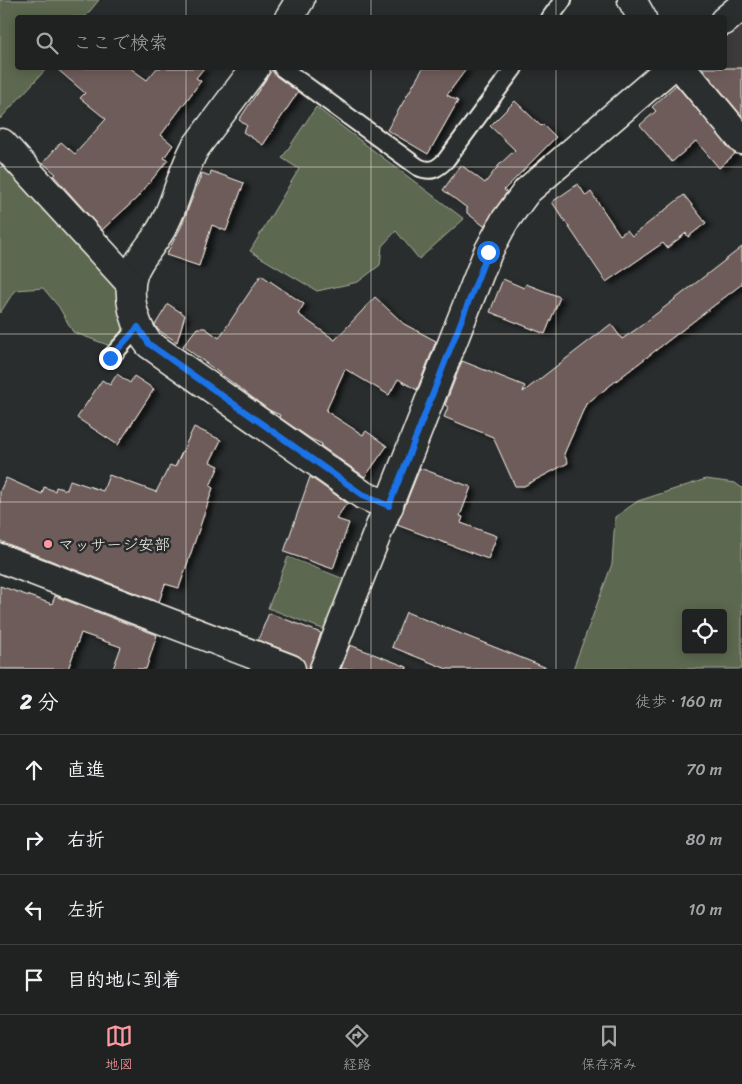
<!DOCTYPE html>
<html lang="ja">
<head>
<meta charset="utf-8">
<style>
  body { margin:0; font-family:Sriracha,"Klee One",sans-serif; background:#282a2a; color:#f1f3f6 }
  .controls { position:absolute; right:15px; bottom:15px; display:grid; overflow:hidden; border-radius:5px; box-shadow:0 2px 12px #0003 }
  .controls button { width:45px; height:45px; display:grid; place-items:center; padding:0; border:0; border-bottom:1px solid #3d3f40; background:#202222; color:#f1f3f6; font:25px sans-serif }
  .stop { position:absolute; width:15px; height:15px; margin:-11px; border:4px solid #1a73e8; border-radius:50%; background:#fff }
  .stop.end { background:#1a73e8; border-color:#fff; box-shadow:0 1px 5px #0008 }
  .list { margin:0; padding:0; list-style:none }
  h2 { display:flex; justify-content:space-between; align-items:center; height:65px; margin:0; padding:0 20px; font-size:21px }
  h2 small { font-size:16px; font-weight:400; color:#a2a4a5 }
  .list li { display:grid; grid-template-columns:32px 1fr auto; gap:15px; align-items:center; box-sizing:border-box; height:70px; padding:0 20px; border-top:1px solid #3d3f40 }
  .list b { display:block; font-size:19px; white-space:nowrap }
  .list em { font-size:16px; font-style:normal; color:#a2a4a5 }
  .icon { flex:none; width:28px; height:28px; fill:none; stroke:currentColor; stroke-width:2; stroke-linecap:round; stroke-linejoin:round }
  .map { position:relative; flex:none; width:742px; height:669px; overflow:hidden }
  .search { position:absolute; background:#202222; box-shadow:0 2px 12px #0003; left:15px; right:15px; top:15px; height:55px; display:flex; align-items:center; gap:12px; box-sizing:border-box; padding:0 18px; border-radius:5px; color:#a2a4a5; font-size:19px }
  .sheet { height:345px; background:#202222 }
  nav { display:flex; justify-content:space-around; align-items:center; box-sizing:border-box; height:70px; border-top:1px solid #3d3f40; background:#202222; font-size:14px; color:#a2a4a5 }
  nav a { display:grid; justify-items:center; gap:2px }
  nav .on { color:#ff9aa2 }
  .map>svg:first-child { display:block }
  .built { fill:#3e3b3b }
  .green { fill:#5b684f; stroke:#a8ac9c; fill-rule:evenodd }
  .building { fill:#6e5c5a; stroke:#f4f1e8; filter:url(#shadow) }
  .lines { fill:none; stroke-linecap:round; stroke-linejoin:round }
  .service-casing { stroke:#f4f1e8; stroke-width:20 }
  .minor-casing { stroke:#f4f1e8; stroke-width:31 }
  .service { stroke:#2a2d2e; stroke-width:16 }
  .minor { stroke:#2a2d2e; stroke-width:28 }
  .route { stroke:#1a73e8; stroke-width:6 }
  .grid { fill:none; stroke:#f4f1e8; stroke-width:1; stroke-opacity:0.55 }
  .poi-dot { fill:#ff9aa2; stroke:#2a2d2e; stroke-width:2 }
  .labels { text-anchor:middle; stroke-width:5; stroke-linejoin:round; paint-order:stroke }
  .poi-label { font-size:16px; fill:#f4f1e8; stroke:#2a2d2e; text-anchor:start }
</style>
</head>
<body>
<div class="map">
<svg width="742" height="669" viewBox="0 0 742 669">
  <defs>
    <filter id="shadow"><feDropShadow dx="5.5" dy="3" stdDeviation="2.5" flood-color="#0009"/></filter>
  </defs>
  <rect width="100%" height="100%" fill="#2a2d2e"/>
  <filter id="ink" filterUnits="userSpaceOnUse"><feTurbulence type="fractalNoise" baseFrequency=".02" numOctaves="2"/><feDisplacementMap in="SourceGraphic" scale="10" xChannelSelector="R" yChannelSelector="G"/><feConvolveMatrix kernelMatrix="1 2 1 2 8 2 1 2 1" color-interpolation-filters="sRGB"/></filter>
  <g filter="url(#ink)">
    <path class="built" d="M 742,22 L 742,123 L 696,68 L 724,68 L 725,37 Z"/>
    <g class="green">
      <path d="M 0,0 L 99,0 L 85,17 L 18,18 L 18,68 L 47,68 L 0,119 Z"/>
      <path d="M 316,107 L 464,219 L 419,259 L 396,231 L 382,246 L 380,265 L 358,282 L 317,291 L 250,251 L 299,169 L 282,158 Z"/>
      <path d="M 2,166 L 16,169 L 124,285 L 132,326 L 113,347 L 73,332 L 59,307 L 43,288 L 15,290 L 0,313 L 0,168 Z"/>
      <path d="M 706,479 L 735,483 L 742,488 L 742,669 L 573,669 L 612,564 L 615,517 L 638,501 ZM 686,613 L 723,613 L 723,650 L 686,650 Z"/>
      <path d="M 288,557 L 344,579 L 325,630 L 268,608 Z"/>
    </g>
    <g class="building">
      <path d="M 56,68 L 130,68 L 147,80 L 157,68 L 204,68 L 196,78 L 201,81 L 161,135 L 173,145 L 164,158 L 168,160 L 136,199 L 102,230 L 54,176 L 56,174 L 43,163 L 61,142 L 75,154 L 106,119 L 80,98 L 85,93 Z"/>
      <path d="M 423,68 L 467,68 L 447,95 L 458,101 L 428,154 L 387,130 Z"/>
      <path d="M 702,68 L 742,68 L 742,116 Z"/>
      <path d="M 272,70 L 276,76 L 298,92 L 263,145 L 243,132 L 247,126 L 239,120 Z"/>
      <path d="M 676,85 L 735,154 L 719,168 L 696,141 L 672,162 L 640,125 L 656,111 L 652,107 Z"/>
      <path d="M 515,101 L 541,126 L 543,124 L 556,137 L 504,190 L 507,192 L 484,226 L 467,213 L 467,208 L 443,190 L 461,165 L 485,183 L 499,165 L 515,150 L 490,126 Z"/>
      <path d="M 211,171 L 244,183 L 226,231 L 212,225 L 199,266 L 166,255 L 181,227 L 202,173 L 210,176 Z"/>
      <path d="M 578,184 L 586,196 L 591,192 L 620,235 L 627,230 L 632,236 L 684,195 L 706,223 L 688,237 L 686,233 L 667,248 L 663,243 L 606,282 L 552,202 Z"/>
      <path d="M 742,247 L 742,284 L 586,404 L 564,454 L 568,463 L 524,486 L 515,486 L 493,437 L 444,417 L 448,407 L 445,405 L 462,361 L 525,386 L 523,392 L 611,324 L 622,339 L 638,328 Z"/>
      <path d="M 261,275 L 304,304 L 298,314 L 335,340 L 375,297 L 404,324 L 436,341 L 417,390 L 398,379 L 389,395 L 345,369 L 326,411 L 363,435 L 366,431 L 387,446 L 365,477 L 321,446 L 322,444 L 311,439 L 279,417 L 280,415 L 269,410 L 183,346 L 197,328 L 205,328 L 219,338 Z"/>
      <path d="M 503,279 L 524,288 L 526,284 L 560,297 L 545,334 L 490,312 Z"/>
      <path d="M 168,304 L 185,315 L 177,342 L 158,330 L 155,325 Z"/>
      <path d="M 117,374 L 130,383 L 134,376 L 154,389 L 118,445 L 77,418 L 102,380 L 110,385 Z"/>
      <path d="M 194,427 L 221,440 L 210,462 L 219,466 L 210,486 L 213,488 L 179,588 L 165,584 L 159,602 L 0,541 L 0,491 L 6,478 L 42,494 L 44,487 L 55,491 L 56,487 L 67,490 L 70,480 L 103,491 L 109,475 L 156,492 L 170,465 L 175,467 Z"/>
      <path d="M 420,468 L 471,487 L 460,516 L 463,517 L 461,523 L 497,536 L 488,559 L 397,525 Z"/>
      <path d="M 310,477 L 347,503 L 336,519 L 349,523 L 333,569 L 284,552 Z"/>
      <path d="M 0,586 L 52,604 L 55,596 L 157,635 L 146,669 L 113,669 L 121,647 L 81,633 L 68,669 L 0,669 Z"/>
      <path d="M 406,612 L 547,668 L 547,669 L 447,669 L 392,647 Z"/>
      <path d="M 269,613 L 321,633 L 309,669 L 306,669 L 303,660 L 297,655 L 258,640 Z"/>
      <path d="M 350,645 L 407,667 L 407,669 L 341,669 Z"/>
    </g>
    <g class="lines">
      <g class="service-casing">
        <g id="service">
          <path d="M 550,18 L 563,0"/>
          <path d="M 282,68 L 418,167 C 431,173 437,169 446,160 L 514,68"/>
          <path d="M 110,358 L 138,327"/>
        </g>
      </g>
      <g class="minor-casing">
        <g id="minor">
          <path d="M 632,0 L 642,18"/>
          <path d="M 289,18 L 300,0"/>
          <path d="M 724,21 L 742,6"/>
          <path d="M 255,68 L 195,148 C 183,170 178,194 168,216 C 152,255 122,261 133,310 C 137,324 140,333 149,344 L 363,495 L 389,506"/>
          <path d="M 682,68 L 742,140"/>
          <path d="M 2,143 L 130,283"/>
          <path d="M 0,558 L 291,669"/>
          <path d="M 324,669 L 488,252 L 504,222 L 527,191 L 670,68"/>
        </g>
      </g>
      <use href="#service" class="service"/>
      <use href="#minor" class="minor"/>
    </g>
  </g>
  <g class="lines" filter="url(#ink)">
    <path class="route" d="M 110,358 L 138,327 L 149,344 L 363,495 L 389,506 L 488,252"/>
  </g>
  <path class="grid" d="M 186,0 L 186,18M 371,0 L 371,18M 556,0 L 556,18M 186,68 L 186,669M 371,68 L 371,669M 556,68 L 556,669M 0,167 L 742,167M 0,334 L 742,334M 0,502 L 742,502"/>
  <circle class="poi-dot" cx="48" cy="544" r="5"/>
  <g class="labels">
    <g class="poi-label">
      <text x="58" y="550">マッサージ安部</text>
    </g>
  </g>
</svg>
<div class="controls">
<button><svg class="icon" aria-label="locate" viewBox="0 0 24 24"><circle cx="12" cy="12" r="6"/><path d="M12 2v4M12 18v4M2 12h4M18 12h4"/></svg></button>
</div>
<div class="stop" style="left:488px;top:252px"></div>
<div class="stop end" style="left:110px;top:358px"></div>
<div class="search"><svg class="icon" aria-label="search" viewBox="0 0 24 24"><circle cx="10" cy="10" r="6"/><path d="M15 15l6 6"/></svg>ここで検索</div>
</div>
<section class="sheet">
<h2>2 分<small>徒歩 · 160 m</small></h2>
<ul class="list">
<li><svg class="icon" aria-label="ahead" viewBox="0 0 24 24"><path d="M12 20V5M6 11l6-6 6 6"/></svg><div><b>直進</b></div><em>70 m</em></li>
<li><svg class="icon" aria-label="right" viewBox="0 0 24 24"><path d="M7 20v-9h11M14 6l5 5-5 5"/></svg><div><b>右折</b></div><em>80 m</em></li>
<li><svg class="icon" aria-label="left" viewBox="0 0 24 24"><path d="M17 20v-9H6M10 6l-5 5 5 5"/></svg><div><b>左折</b></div><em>10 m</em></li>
<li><svg class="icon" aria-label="arrive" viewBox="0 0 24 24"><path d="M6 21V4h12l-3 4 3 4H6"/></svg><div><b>目的地に到着</b></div></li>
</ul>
</section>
<nav>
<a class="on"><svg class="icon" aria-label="map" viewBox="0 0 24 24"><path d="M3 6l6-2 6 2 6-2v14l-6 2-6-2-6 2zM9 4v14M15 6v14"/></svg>地図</a>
<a><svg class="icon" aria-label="directions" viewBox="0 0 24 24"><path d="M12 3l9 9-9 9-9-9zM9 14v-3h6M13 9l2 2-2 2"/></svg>経路</a>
<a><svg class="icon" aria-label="saved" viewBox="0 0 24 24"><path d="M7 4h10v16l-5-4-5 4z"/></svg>保存済み</a>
</nav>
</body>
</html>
